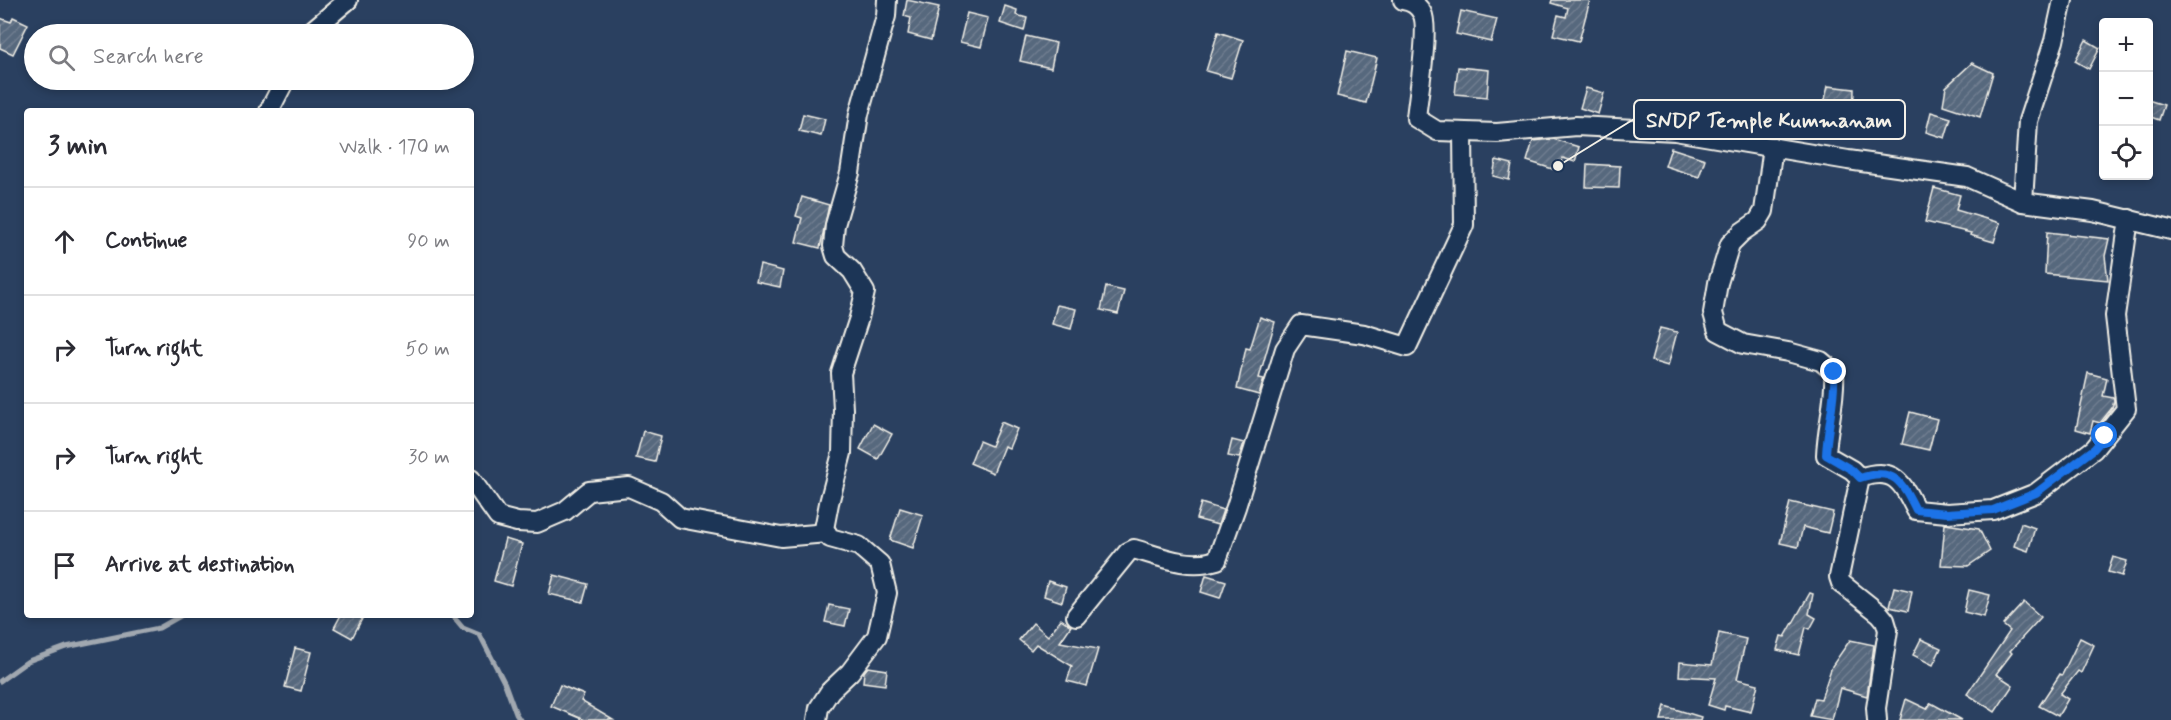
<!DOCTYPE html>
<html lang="en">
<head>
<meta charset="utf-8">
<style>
  body { margin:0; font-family:Mynerve,sans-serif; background:#f7f7f7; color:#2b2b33 }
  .controls { position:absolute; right:18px; top:18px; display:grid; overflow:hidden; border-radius:6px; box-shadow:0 3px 9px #0003 }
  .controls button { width:54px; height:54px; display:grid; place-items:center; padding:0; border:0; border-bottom:2px solid #e1e1e2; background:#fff; color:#2b2b33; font:30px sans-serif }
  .stop { position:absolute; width:18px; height:18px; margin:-14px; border:4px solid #1a73e8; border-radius:50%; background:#fff }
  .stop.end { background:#1a73e8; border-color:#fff; box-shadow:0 2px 6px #0008 }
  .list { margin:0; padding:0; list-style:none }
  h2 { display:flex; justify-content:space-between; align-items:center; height:78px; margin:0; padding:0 24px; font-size:26px }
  h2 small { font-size:20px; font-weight:400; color:#7c7c81 }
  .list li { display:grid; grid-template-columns:39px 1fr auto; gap:18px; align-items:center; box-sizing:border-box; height:108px; padding:0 24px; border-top:2px solid #e1e1e2 }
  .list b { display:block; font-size:22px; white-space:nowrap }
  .list em { font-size:20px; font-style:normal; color:#7c7c81 }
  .icon { flex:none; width:33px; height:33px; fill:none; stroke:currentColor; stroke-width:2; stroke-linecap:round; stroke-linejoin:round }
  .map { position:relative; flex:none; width:2171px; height:720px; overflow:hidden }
  .search { position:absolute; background:#fff; box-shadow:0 3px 9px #0003; left:24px; top:24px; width:450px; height:66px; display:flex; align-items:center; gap:15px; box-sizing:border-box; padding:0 21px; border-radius:33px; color:#7c7c81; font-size:22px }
  .panel { position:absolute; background:#fff; box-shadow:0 3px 9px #0003; left:24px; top:108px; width:450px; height:510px; border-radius:6px }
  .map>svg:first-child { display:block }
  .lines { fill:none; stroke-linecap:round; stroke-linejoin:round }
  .stream { stroke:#a1a8b0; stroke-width:5 }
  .building { fill:url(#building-hatch); stroke:#f4f1e8; stroke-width:1.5 }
  .minor-casing { stroke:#f4f1e8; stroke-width:22 }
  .minor { stroke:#1d3557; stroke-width:18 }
  .route { stroke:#1a73e8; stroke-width:8 }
  .leader { fill:none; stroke:#f4f1e8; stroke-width:2 }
  .callout-dot { fill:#f4f1e8; stroke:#1d3557; stroke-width:2 }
  .callout { fill:#1d3557; stroke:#f4f1e8; stroke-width:2 }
  .callout-label { font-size:21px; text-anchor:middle; font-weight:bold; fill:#f4f1e8 }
</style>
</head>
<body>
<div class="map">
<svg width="2171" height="720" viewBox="0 0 2171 720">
  <defs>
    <pattern id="building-hatch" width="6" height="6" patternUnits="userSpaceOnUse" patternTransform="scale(1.5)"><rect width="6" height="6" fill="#56677d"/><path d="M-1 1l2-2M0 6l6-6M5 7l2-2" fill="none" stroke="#6f7d8f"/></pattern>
  </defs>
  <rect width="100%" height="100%" fill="#2a4060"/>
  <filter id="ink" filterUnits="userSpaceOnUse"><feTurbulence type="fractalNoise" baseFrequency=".0167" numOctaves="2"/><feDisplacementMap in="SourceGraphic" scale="12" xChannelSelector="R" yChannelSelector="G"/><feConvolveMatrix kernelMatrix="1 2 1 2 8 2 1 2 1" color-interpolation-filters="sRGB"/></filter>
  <g filter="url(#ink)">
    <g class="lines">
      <g class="stream">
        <path d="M 452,615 L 463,628 L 480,635 L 505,684 L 516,714 L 520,720"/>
        <path d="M 0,681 L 28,661 L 66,647 L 159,628 L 182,615"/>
      </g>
    </g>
    <g class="building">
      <path d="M 907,0 L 939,7 L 931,40 L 908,34 L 911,18 L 904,16 Z"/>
      <path d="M 1552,0 L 1590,0 L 1579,41 L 1553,35 L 1558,15 L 1566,17 L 1568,8 L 1551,3 Z"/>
      <path d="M 1005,6 L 1017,10 L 1016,15 L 1027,18 L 1024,31 L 1000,23 Z"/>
      <path d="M 1461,11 L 1497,19 L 1491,42 L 1456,34 Z"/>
      <path d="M 967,13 L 988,18 L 981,47 L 960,42 Z"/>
      <path d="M 13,17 L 28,24 L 13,54 L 0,48 L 0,18 L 11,22 Z"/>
      <path d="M 1218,32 L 1243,40 L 1231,78 L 1206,71 Z"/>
      <path d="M 1026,36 L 1056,43 L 1051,68 L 1020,61 Z"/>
      <path d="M 2086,40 L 2100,48 L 2089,69 L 2075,61 Z"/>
      <path d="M 1347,51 L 1377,58 L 1366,103 L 1337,96 Z"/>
      <path d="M 1972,63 L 1993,73 L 1980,117 L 1943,105 L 1946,87 Z"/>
      <path d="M 1458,67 L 1489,70 L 1487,97 L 1455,94 Z"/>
      <path d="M 1828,86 L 1854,89 L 1853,123 L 1822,112 Z"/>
      <path d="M 1586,88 L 1604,93 L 1598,114 L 1580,108 Z"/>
      <path d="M 2148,100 L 2164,105 L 2159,120 L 2148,116 Z"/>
      <path d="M 1931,112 L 1951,118 L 1945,138 L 1926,132 Z"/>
      <path d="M 803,114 L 825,119 L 821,136 L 799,131 Z"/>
      <path d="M 1553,139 L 1579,147 L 1575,162 L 1563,158 L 1559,171 L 1527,161 L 1533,141 Z"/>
      <path d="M 1671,148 L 1705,159 L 1699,177 L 1665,166 Z"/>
      <path d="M 1496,160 L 1512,164 L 1509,180 L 1493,176 Z"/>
      <path d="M 1587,164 L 1620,166 L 1619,188 L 1586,187 Z"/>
      <path d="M 1934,188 L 1960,195 L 1956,210 L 2000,223 L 1994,242 L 1970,235 L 1971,233 L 1925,222 Z"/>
      <path d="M 802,197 L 829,205 L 820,248 L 796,242 L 802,218 L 796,216 Z"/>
      <path d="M 2047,232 L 2109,239 L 2105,256 L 2108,280 L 2045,274 Z"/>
      <path d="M 760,265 L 783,271 L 780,287 L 756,282 Z"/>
      <path d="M 1106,287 L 1124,291 L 1118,314 L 1101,310 Z"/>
      <path d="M 1057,305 L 1076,309 L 1071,329 L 1052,324 Z"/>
      <path d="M 1260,317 L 1275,322 L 1259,378 L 1264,379 L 1259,395 L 1237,389 L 1246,348 L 1250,349 Z"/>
      <path d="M 1660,328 L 1677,332 L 1668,366 L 1651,361 Z"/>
      <path d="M 2088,373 L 2107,378 L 2103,396 L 2113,398 L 2114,401 L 2112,408 L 2100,423 L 2093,421 L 2090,433 L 2076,429 Z"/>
      <path d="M 1910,412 L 1937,419 L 1929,450 L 1902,444 Z"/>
      <path d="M 1001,422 L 1017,429 L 1009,448 L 1004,446 L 993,473 L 970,463 L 979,441 L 991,446 Z"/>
      <path d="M 873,424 L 892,434 L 878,459 L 860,449 Z"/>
      <path d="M 643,431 L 661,436 L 655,462 L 636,458 Z"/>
      <path d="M 1232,440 L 1244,443 L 1239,458 L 1228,456 Z"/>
      <path d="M 1790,502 L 1833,512 L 1828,533 L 1803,527 L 1798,547 L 1780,543 Z"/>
      <path d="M 1201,503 L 1223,510 L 1218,525 L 1196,519 Z"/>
      <path d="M 900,508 L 923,515 L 913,548 L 890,540 Z"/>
      <path d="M 2021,523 L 2035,528 L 2028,551 L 2014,546 Z"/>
      <path d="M 1945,524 L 1979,529 L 1990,551 L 1968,566 L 1941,565 Z"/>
      <path d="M 505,539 L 522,544 L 511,586 L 494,581 Z"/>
      <path d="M 2113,557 L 2127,561 L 2122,576 L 2108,572 Z"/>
      <path d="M 554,575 L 588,584 L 583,602 L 549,594 Z"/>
      <path d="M 1206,575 L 1226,581 L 1220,598 L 1201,592 Z"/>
      <path d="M 1048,581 L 1066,587 L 1062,602 L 1044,596 Z"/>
      <path d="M 1894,587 L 1912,591 L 1908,611 L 1889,607 Z"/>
      <path d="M 1969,590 L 1990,595 L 1984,617 L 1964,612 Z"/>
      <path d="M 1810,593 L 1813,594 L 1809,614 L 1816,618 L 1810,629 L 1806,627 L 1799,655 L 1777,650 L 1781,636 L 1785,637 Z"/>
      <path d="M 2024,602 L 2041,617 L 2010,651 L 2012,653 L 1996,674 L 2013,685 L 1995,712 L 1967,694 L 2010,631 L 2003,625 Z"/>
      <path d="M 829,605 L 849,609 L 845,626 L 825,622 Z"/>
      <path d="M 341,615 L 364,615 L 352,638 L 334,628 Z"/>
      <path d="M 1061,619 L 1071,626 L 1060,642 L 1098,649 L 1087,686 L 1067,681 L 1072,666 L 1036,644 L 1031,650 L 1019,640 L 1033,623 L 1048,636 Z"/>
      <path d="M 1719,633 L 1746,639 L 1737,679 L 1758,684 L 1751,712 L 1725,706 L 1724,710 L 1708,705 L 1716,678 L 1679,676 L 1680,662 L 1712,665 Z"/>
      <path d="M 2080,638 L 2094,645 L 2081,673 L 2078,671 L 2060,694 L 2068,699 L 2058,716 L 2039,706 L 2060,674 L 2062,675 Z"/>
      <path d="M 1921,639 L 1941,648 L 1933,665 L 1913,655 Z"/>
      <path d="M 1850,640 L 1874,645 L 1867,696 L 1840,688 L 1832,720 L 1810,716 L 1815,698 L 1821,699 L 1832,666 Z"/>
      <path d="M 295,648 L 311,652 L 301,691 L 285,687 Z"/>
      <path d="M 868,667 L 887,670 L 885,685 L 863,682 L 864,672 Z"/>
      <path d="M 560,685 L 584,695 L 581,701 L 613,720 L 584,720 L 551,706 Z"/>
      <path d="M 1906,699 L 1927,709 L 1931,703 L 1962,720 L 1900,720 Z"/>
      <path d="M 1665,706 L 1701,717 L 1700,720 L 1661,720 Z"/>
    </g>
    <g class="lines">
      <g class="minor-casing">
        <g id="minor">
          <path d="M 1403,0 C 1411,1 1418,5 1422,13 C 1430,27 1418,97 1416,118 L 1437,131 L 1497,133 L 1576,126 L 1675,131 L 1848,160 L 1967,177 L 2023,202 L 2093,211 L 2171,230"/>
          <path d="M 308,34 L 348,0"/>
          <path d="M 269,111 L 285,80"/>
          <path d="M 1773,147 L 1764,211 L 1758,221 L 1742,232 L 1730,244 L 1718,283 L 1713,313 L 1718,331 L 1743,344 L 1788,352 L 1821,361 L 1834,372 C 1836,400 1827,427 1826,455 L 1852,470 L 1860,478 L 1839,577 L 1841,583 L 1880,614 L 1885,620 L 1888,630 L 1876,708 L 1877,720"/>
          <path d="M 2023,202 L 2028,121 L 2054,41 L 2063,0"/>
          <path d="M 1860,478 C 1894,466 1902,482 1916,510 L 1947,513 L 1993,510 L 2036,493 L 2094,449 L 2126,409 L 2115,316 L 2129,219"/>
          <path d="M 471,479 L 498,517 L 517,522 L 537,523 L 565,511 L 589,491 L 629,487 L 661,501 L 680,518 L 781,537 L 827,533"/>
          <path d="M 1076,616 L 1128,552 L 1134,549 C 1161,557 1189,569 1217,560 L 1236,507 L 1285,349 L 1301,325 L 1364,334 L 1407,347 L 1464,225 L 1463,132"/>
          <path d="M 817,720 L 819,708 L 830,691 L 850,672 L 877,636 L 887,593 L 880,564 L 859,546 L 830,538 L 824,529 L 829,503 L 842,453 L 843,409 L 841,373 L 859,318 L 865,292 L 852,271 L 836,256 L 833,246 L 835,225 L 850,173 L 859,114 L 886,16 L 887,0"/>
        </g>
      </g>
      <use href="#minor" class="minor"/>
    </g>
  </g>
  <g class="lines" filter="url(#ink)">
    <path class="route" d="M 1834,372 C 1836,400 1827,427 1826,455 L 1852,470 L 1860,478 C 1894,466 1902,482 1916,510 L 1947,513 L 1993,510 L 2036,493 L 2094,449 L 2105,436"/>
  </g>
  <path class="leader" d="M1558 166L1634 119"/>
  <circle class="callout-dot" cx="1558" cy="166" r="6"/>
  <rect class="callout" x="1634" y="100" width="271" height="39" rx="6"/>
  <g class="callout-label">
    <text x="1769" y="127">SNDP Temple Kummanam</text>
  </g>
</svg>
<div class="controls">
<button>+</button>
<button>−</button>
<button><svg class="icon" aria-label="locate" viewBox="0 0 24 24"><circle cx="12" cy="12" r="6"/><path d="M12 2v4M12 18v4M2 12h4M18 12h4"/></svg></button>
</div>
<div class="stop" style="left:2105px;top:436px"></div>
<div class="stop end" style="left:1834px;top:372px"></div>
<div class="search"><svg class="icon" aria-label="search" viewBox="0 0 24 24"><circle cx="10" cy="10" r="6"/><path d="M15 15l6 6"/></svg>Search here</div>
<section class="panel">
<h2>3 min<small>Walk · 170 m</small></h2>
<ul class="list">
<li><svg class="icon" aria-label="ahead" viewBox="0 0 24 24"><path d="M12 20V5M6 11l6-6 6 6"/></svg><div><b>Continue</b></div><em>90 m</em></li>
<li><svg class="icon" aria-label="right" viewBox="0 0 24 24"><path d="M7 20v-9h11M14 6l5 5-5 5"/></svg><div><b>Turn right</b></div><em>50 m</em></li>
<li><svg class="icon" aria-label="right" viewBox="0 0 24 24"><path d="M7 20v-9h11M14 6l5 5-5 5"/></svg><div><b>Turn right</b></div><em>30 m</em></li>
<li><svg class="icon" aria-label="arrive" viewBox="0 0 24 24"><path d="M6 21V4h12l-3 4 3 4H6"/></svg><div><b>Arrive at destination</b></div></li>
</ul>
</section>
</div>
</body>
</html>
